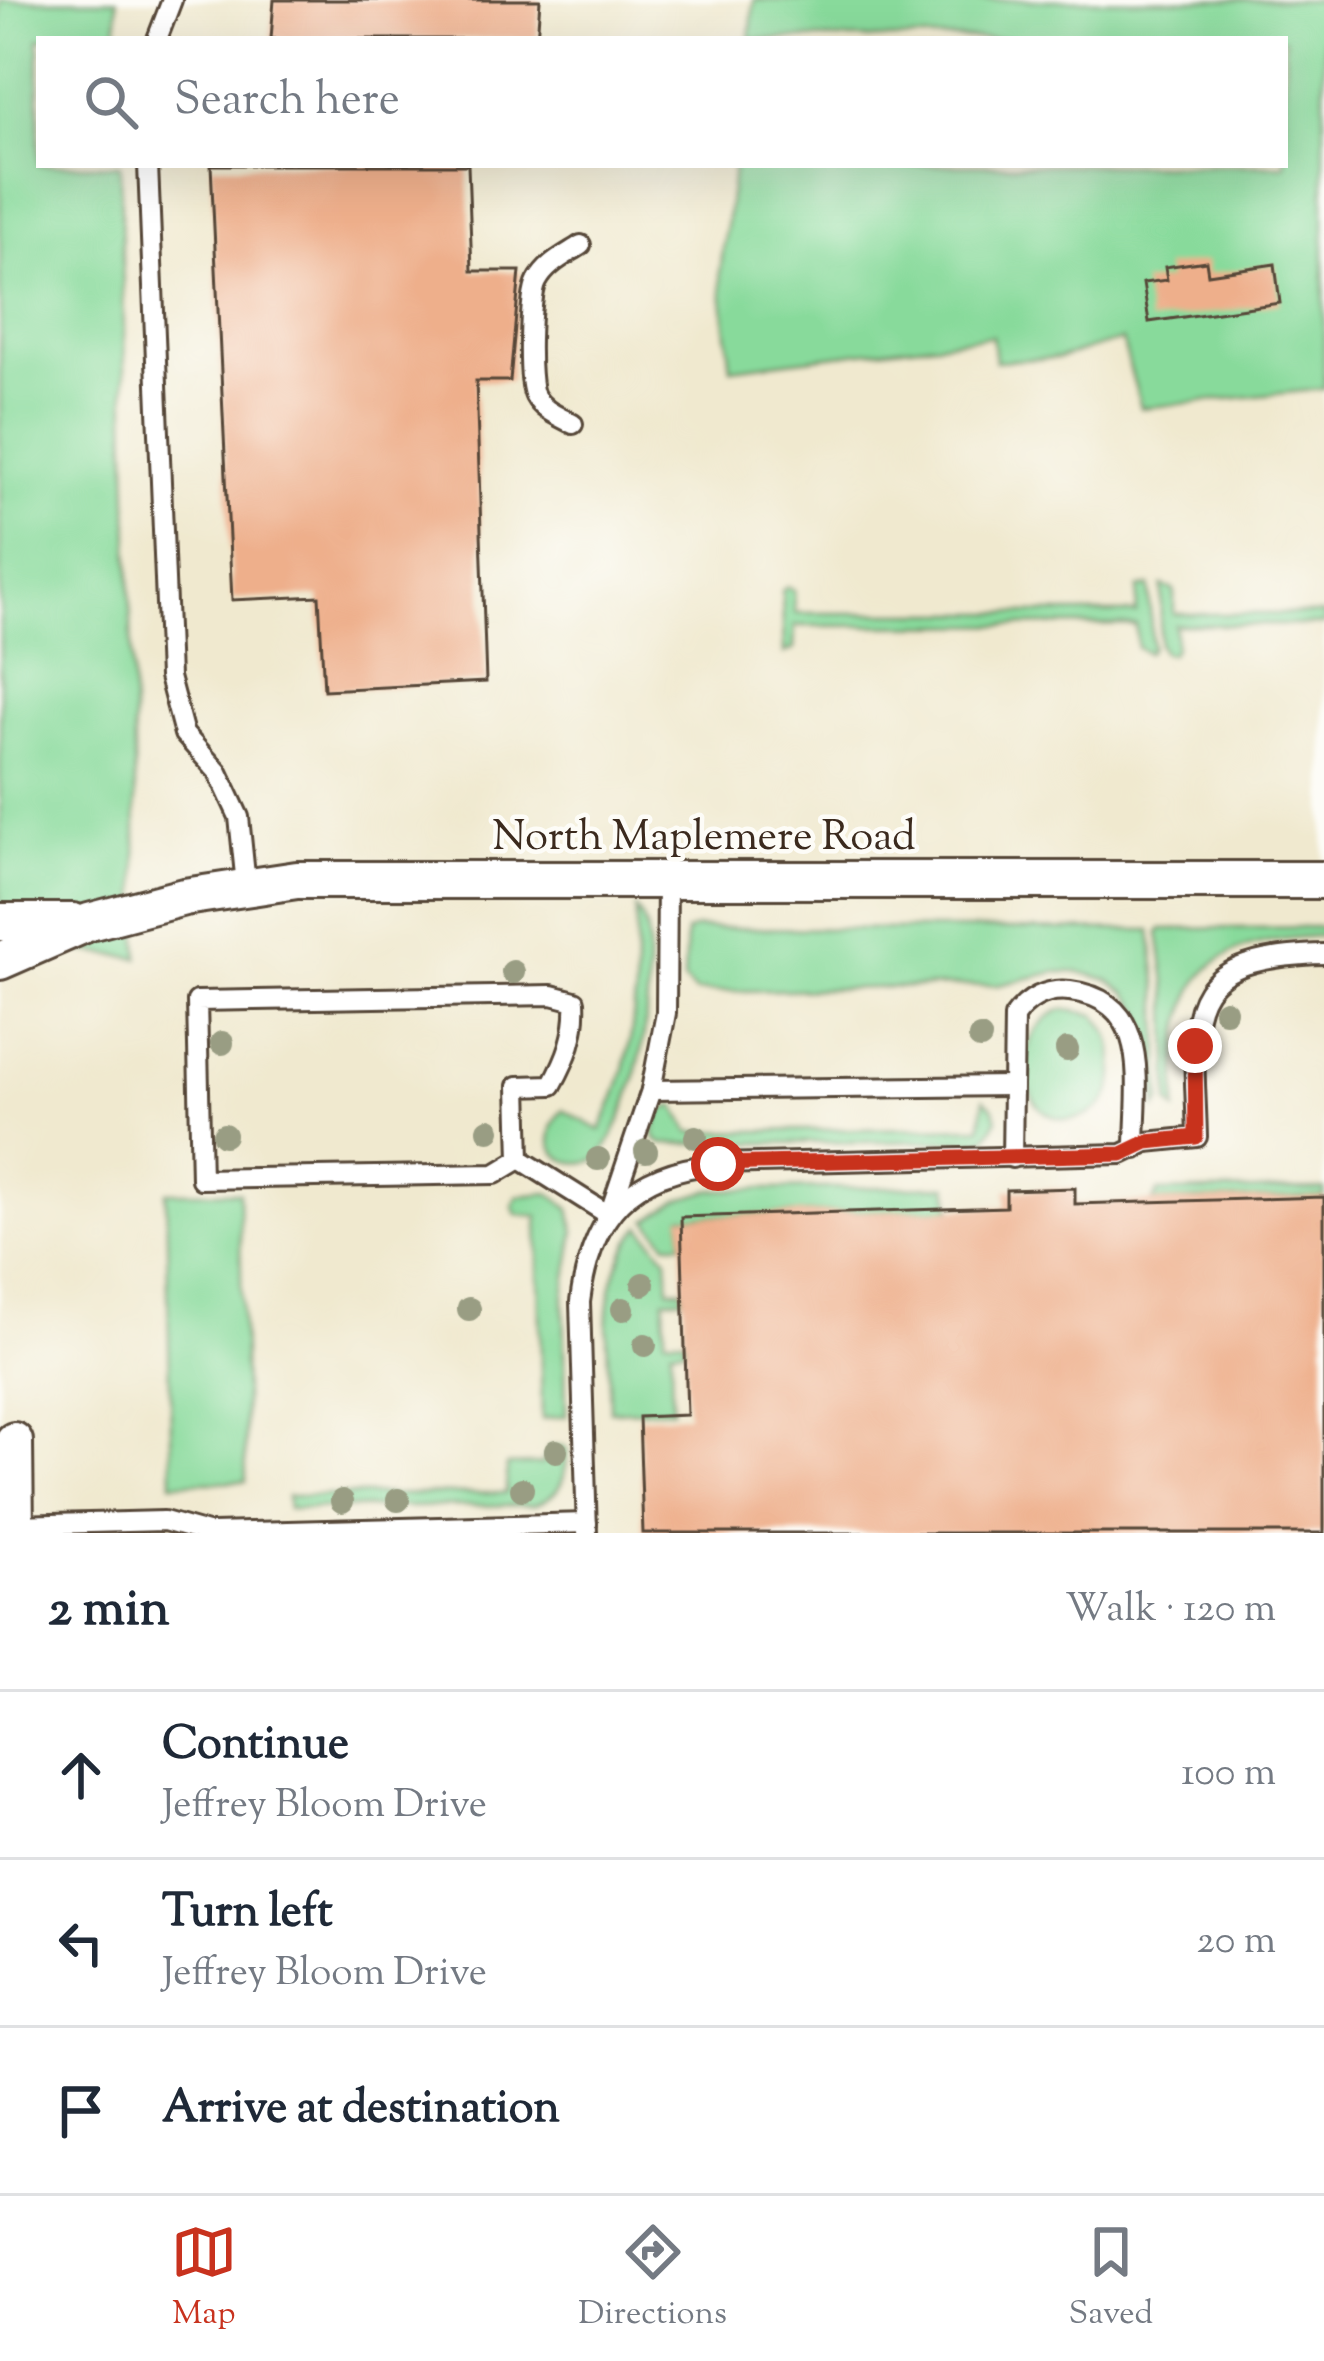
<!DOCTYPE html>
<html lang="en">
<head>
<meta charset="utf-8">
<style>
  body { margin:0; font-family:"Sorts Mill Goudy",serif; background:#f2f2f3; color:#1f2937 }
  .stop { position:absolute; width:36px; height:36px; margin:-27px; border:9px solid #c8321e; border-radius:50%; background:#fff }
  .stop.end { background:#c8321e; border-color:#fff; box-shadow:0 3px 12px #0008 }
  .list { margin:0; padding:0; list-style:none }
  h2 { display:flex; justify-content:space-between; align-items:center; height:156px; margin:0; padding:0 48px; font-size:51px }
  h2 small { font-size:39px; font-weight:400; color:#747a83 }
  .list li { display:grid; grid-template-columns:78px 1fr auto; gap:36px; align-items:center; box-sizing:border-box; height:168px; padding:0 48px; border-top:3px solid #e0e1e3 }
  .list b { display:block; font-size:45px; white-space:nowrap }
  .list p { margin:0; font-size:39px; white-space:nowrap; color:#747a83 }
  .list em { font-size:39px; font-style:normal; color:#747a83 }
  .icon { flex:none; width:66px; height:66px; fill:none; stroke:currentColor; stroke-width:2; stroke-linecap:round; stroke-linejoin:round }
  .map { position:relative; flex:none; width:1324px; height:1533px; overflow:hidden }
  .search { position:absolute; background:#fff; box-shadow:0 12px 48px #0002; left:36px; right:36px; top:36px; height:132px; display:flex; align-items:center; gap:30px; box-sizing:border-box; padding:0 42px; border-radius:0px; color:#747a83; font-size:45px }
  .sheet { height:660px; background:#fff }
  nav { display:flex; justify-content:space-around; align-items:center; box-sizing:border-box; height:168px; border-top:3px solid #e0e1e3; background:#fff; font-size:33px; color:#747a83 }
  nav a { display:grid; justify-items:center; gap:6px }
  nav .on { color:#c8321e }
  .map>svg:first-child { display:block }
  .green { fill:#88da9b; stroke:#62825c; stroke-width:3 }
  .building { fill:#eeaf8b }
  .lines { fill:none; stroke-linecap:round; stroke-linejoin:round }
  .service-casing { stroke:#564739; stroke-width:24 }
  .minor-casing { stroke:#564739; stroke-width:42 }
  .service { stroke:#fff; stroke-width:18 }
  .minor { stroke:#fff; stroke-width:36 }
  .tree { fill:#999d83 }
  .route { stroke:#c8321e; stroke-width:15 }
  .labels { text-anchor:middle; stroke-width:9; stroke-linejoin:round; paint-order:stroke }
  .street-label { font-size:42px; fill:#3b2a1e; stroke:#fdfcf7 }
</style>
</head>
<body>
<div class="map">
<svg width="1324" height="1533" viewBox="0 0 1324 1533">
  <rect width="100%" height="100%" fill="#fdfcf7"/>
  <filter id="ink" filterUnits="userSpaceOnUse"><feTurbulence type="fractalNoise" baseFrequency=".00833" numOctaves="2"/><feDisplacementMap in="SourceGraphic" scale="24" xChannelSelector="R" yChannelSelector="G"/><feConvolveMatrix kernelMatrix="1 2 1 2 8 2 1 2 1" color-interpolation-filters="sRGB"/></filter>
  <filter id="wash" filterUnits="userSpaceOnUse"><feTurbulence type="fractalNoise" baseFrequency=".004" numOctaves="4" result="noise"/><feDisplacementMap in="SourceGraphic" scale="48" xChannelSelector="R" yChannelSelector="G"/><feGaussianBlur stdDeviation="2.7" result="paint"/><feColorMatrix in="noise" values="0 0 0 0 0 0 0 0 0 0 0 0 0 0 0 0 0 1.4 0 .05"/><feComposite in="paint" operator="in"/></filter>
  <g filter="url(#wash)">
    <rect width="100%" height="100%" fill="#f0e9cf"/>
    <g class="green">
      <path d="M 0,0 L 117,0 L 117,39 L 39,39 L 39,165 L 120,165 L 139,958 L 0,942 Z"/>
      <path d="M 754,0 L 1324,0 L 1324,389 L 1141,408 L 1122,340 L 1059,358 L 995,361 L 992,336 L 731,368 L 720,273 L 734,165 L 1285,165 L 1285,39 L 750,39 Z"/>
      <path d="M 787,586 L 794,590 L 795,613 L 1136,613 L 1138,588 L 1149,586 L 1152,647 L 1148,653 L 1137,648 L 1136,625 L 795,626 L 794,649 L 784,654 L 782,591 Z"/>
      <path d="M 1162,586 L 1174,590 L 1174,614 L 1324,614 L 1324,625 L 1175,625 L 1175,648 L 1170,654 L 1163,653 L 1159,645 Z"/>
      <path d="M 636,909 C 651,927 648,948 648,971 C 648,1037 636,1103 600,1158 C 560,1175 534,1142 563,1110 L 600,1130 C 639,1057 636,990 636,909 Z"/>
      <path d="M 1324,927 L 1324,936 C 1188,940 1178,989 1176,1110 L 1169,1103 L 1168,996 L 1159,933 L 1162,929 Z"/>
      <path d="M 696,928 L 1151,930 L 1159,999 L 1161,1102 L 1157,1108 L 1153,1052 L 1141,1010 L 1126,992 L 1108,980 L 1079,972 L 1056,972 L 999,985 L 695,992 L 684,981 L 686,932 Z"/>
      <path d="M 1064,1009 L 1096,1015 C 1114,1034 1115,1052 1114,1077 C 1113,1114 1063,1136 1037,1104 C 1013,1073 1027,1020 1064,1009 Z"/>
      <path d="M 984,1099 L 994,1108 L 997,1120 L 987,1138 L 976,1141 L 663,1144 L 656,1140 L 654,1131 L 662,1111 L 675,1105 L 690,1132 L 981,1127 Z"/>
      <path d="M 948,1186 L 952,1209 L 682,1217 L 682,1243 L 667,1243 L 648,1220 L 678,1200 L 711,1190 Z"/>
      <path d="M 1324,1189 L 1324,1197 L 1153,1202 L 1158,1192 Z"/>
      <path d="M 166,1192 L 239,1192 L 246,1481 L 172,1483 Z"/>
      <path d="M 549,1193 L 570,1209 L 575,1232 L 564,1295 L 566,1416 L 542,1419 L 538,1216 L 517,1215 L 513,1206 L 518,1196 Z"/>
      <path d="M 641,1226 L 667,1258 L 669,1289 L 683,1289 L 683,1298 L 664,1299 L 665,1338 L 684,1339 L 685,1348 L 671,1349 L 672,1409 L 610,1411 C 609,1342 595,1283 641,1226 Z"/>
      <path d="M 562,1446 L 567,1449 C 567,1476 562,1496 533,1505 L 288,1509 L 287,1496 L 506,1493 L 507,1465 L 542,1464 L 549,1447 Z"/>
    </g>
    <g id="blocks">
      <g class="building">
        <path d="M 274,0 L 540,0 L 537,39 L 271,39 Z"/>
        <path d="M 211,165 L 468,165 L 472,271 L 520,271 L 510,381 L 476,381 L 486,682 L 324,690 L 319,596 L 232,600 Z"/>
        <path d="M 1206,261 L 1208,274 L 1275,264 L 1280,303 L 1149,322 L 1143,283 L 1167,280 L 1165,267 Z"/>
        <path d="M 1075,1188 L 1075,1204 L 1324,1197 L 1324,1533 L 643,1533 L 639,1417 L 687,1415 L 681,1217 L 1006,1207 L 1006,1190 Z"/>
      </g>
    </g>
  </g>
  <g filter="url(#ink)">
    <use href="#blocks" fill-opacity="0" stroke="#564739" stroke-width="3"/>
    <g class="lines">
      <g class="service-casing">
        <g id="service">
          <path d="M 157,39 L 172,0"/>
          <path d="M 148,165 L 169,677 L 184,734 L 218,772 L 239,817 L 246,885"/>
          <path d="M 573,424 C 559,416 543,411 535,396 C 527,381 529,297 537,282 C 546,264 566,255 581,245"/>
          <path d="M 552,995 L 575,1001 C 577,1033 567,1058 552,1085 L 518,1086 L 520,1159 L 495,1174 L 201,1179 L 197,1001 Z"/>
          <path d="M 651,1090 L 1011,1086"/>
          <path d="M 1012,1158 L 1014,1017 C 1027,999 1046,988 1070,991 C 1154,1001 1135,1087 1135,1149"/>
          <path d="M 520,1159 L 609,1215 L 651,1090 L 666,1013 L 667,879"/>
          <path d="M 15,1525 L 164,1521 L 207,1533"/>
          <path d="M 212,1533 L 587,1523"/>
          <path d="M 587,1533 L 580,1302 C 591,1215 630,1171 718,1164 L 1122,1154 L 1147,1142 L 1197,1137 C 1194,1014 1173,958 1324,954"/>
        </g>
      </g>
      <g class="minor-casing">
        <g id="minor">
          <path d="M 0,922 L 73,922"/>
          <path d="M 0,961 L 89,922 L 184,897 L 297,880 L 1324,880"/>
          <path d="M 14,1441 L 15,1533"/>
        </g>
      </g>
      <use href="#service" class="service"/>
      <use href="#minor" class="minor"/>
    </g>
    <g class="tree">
      <circle cx="513" cy="972" r="12"/>
      <circle cx="1225" cy="1011" r="12"/>
      <circle cx="980" cy="1038" r="12"/>
      <circle cx="222" cy="1043" r="12"/>
      <circle cx="1067" cy="1050" r="12"/>
      <circle cx="489" cy="1130" r="12"/>
      <circle cx="224" cy="1135" r="12"/>
      <circle cx="696" cy="1137" r="12"/>
      <circle cx="646" cy="1151" r="12"/>
      <circle cx="598" cy="1159" r="12"/>
      <circle cx="643" cy="1284" r="12"/>
      <circle cx="469" cy="1309" r="12"/>
      <circle cx="623" cy="1309" r="12"/>
      <circle cx="645" cy="1345" r="12"/>
      <circle cx="556" cy="1451" r="12"/>
      <circle cx="522" cy="1489" r="12"/>
      <circle cx="398" cy="1500" r="12"/>
      <circle cx="342" cy="1501" r="12"/>
    </g>
  </g>
  <g class="lines" filter="url(#ink)">
    <path class="route" d="M 718,1164 L 1122,1154 L 1147,1142 L 1196,1137 L 1195,1046"/>
  </g>
  <g class="labels">
    <g class="street-label">
      <text x="704" y="849">North Maplemere Road</text>
    </g>
  </g>
</svg>
<div class="stop" style="left:718px;top:1164px"></div>
<div class="stop end" style="left:1195px;top:1046px"></div>
<div class="search"><svg class="icon" aria-label="search" viewBox="0 0 24 24"><circle cx="10" cy="10" r="6"/><path d="M15 15l6 6"/></svg>Search here</div>
</div>
<section class="sheet">
<h2>2 min<small>Walk · 120 m</small></h2>
<ul class="list">
<li><svg class="icon" aria-label="ahead" viewBox="0 0 24 24"><path d="M12 20V5M6 11l6-6 6 6"/></svg><div><b>Continue</b><p>Jeffrey Bloom Drive</p></div><em>100 m</em></li>
<li><svg class="icon" aria-label="left" viewBox="0 0 24 24"><path d="M17 20v-9H6M10 6l-5 5 5 5"/></svg><div><b>Turn left</b><p>Jeffrey Bloom Drive</p></div><em>20 m</em></li>
<li><svg class="icon" aria-label="arrive" viewBox="0 0 24 24"><path d="M6 21V4h12l-3 4 3 4H6"/></svg><div><b>Arrive at destination</b></div></li>
</ul>
</section>
<nav>
<a class="on"><svg class="icon" aria-label="map" viewBox="0 0 24 24"><path d="M3 6l6-2 6 2 6-2v14l-6 2-6-2-6 2zM9 4v14M15 6v14"/></svg>Map</a>
<a><svg class="icon" aria-label="directions" viewBox="0 0 24 24"><path d="M12 3l9 9-9 9-9-9zM9 14v-3h6M13 9l2 2-2 2"/></svg>Directions</a>
<a><svg class="icon" aria-label="saved" viewBox="0 0 24 24"><path d="M7 4h10v16l-5-4-5 4z"/></svg>Saved</a>
</nav>
</body>
</html>
